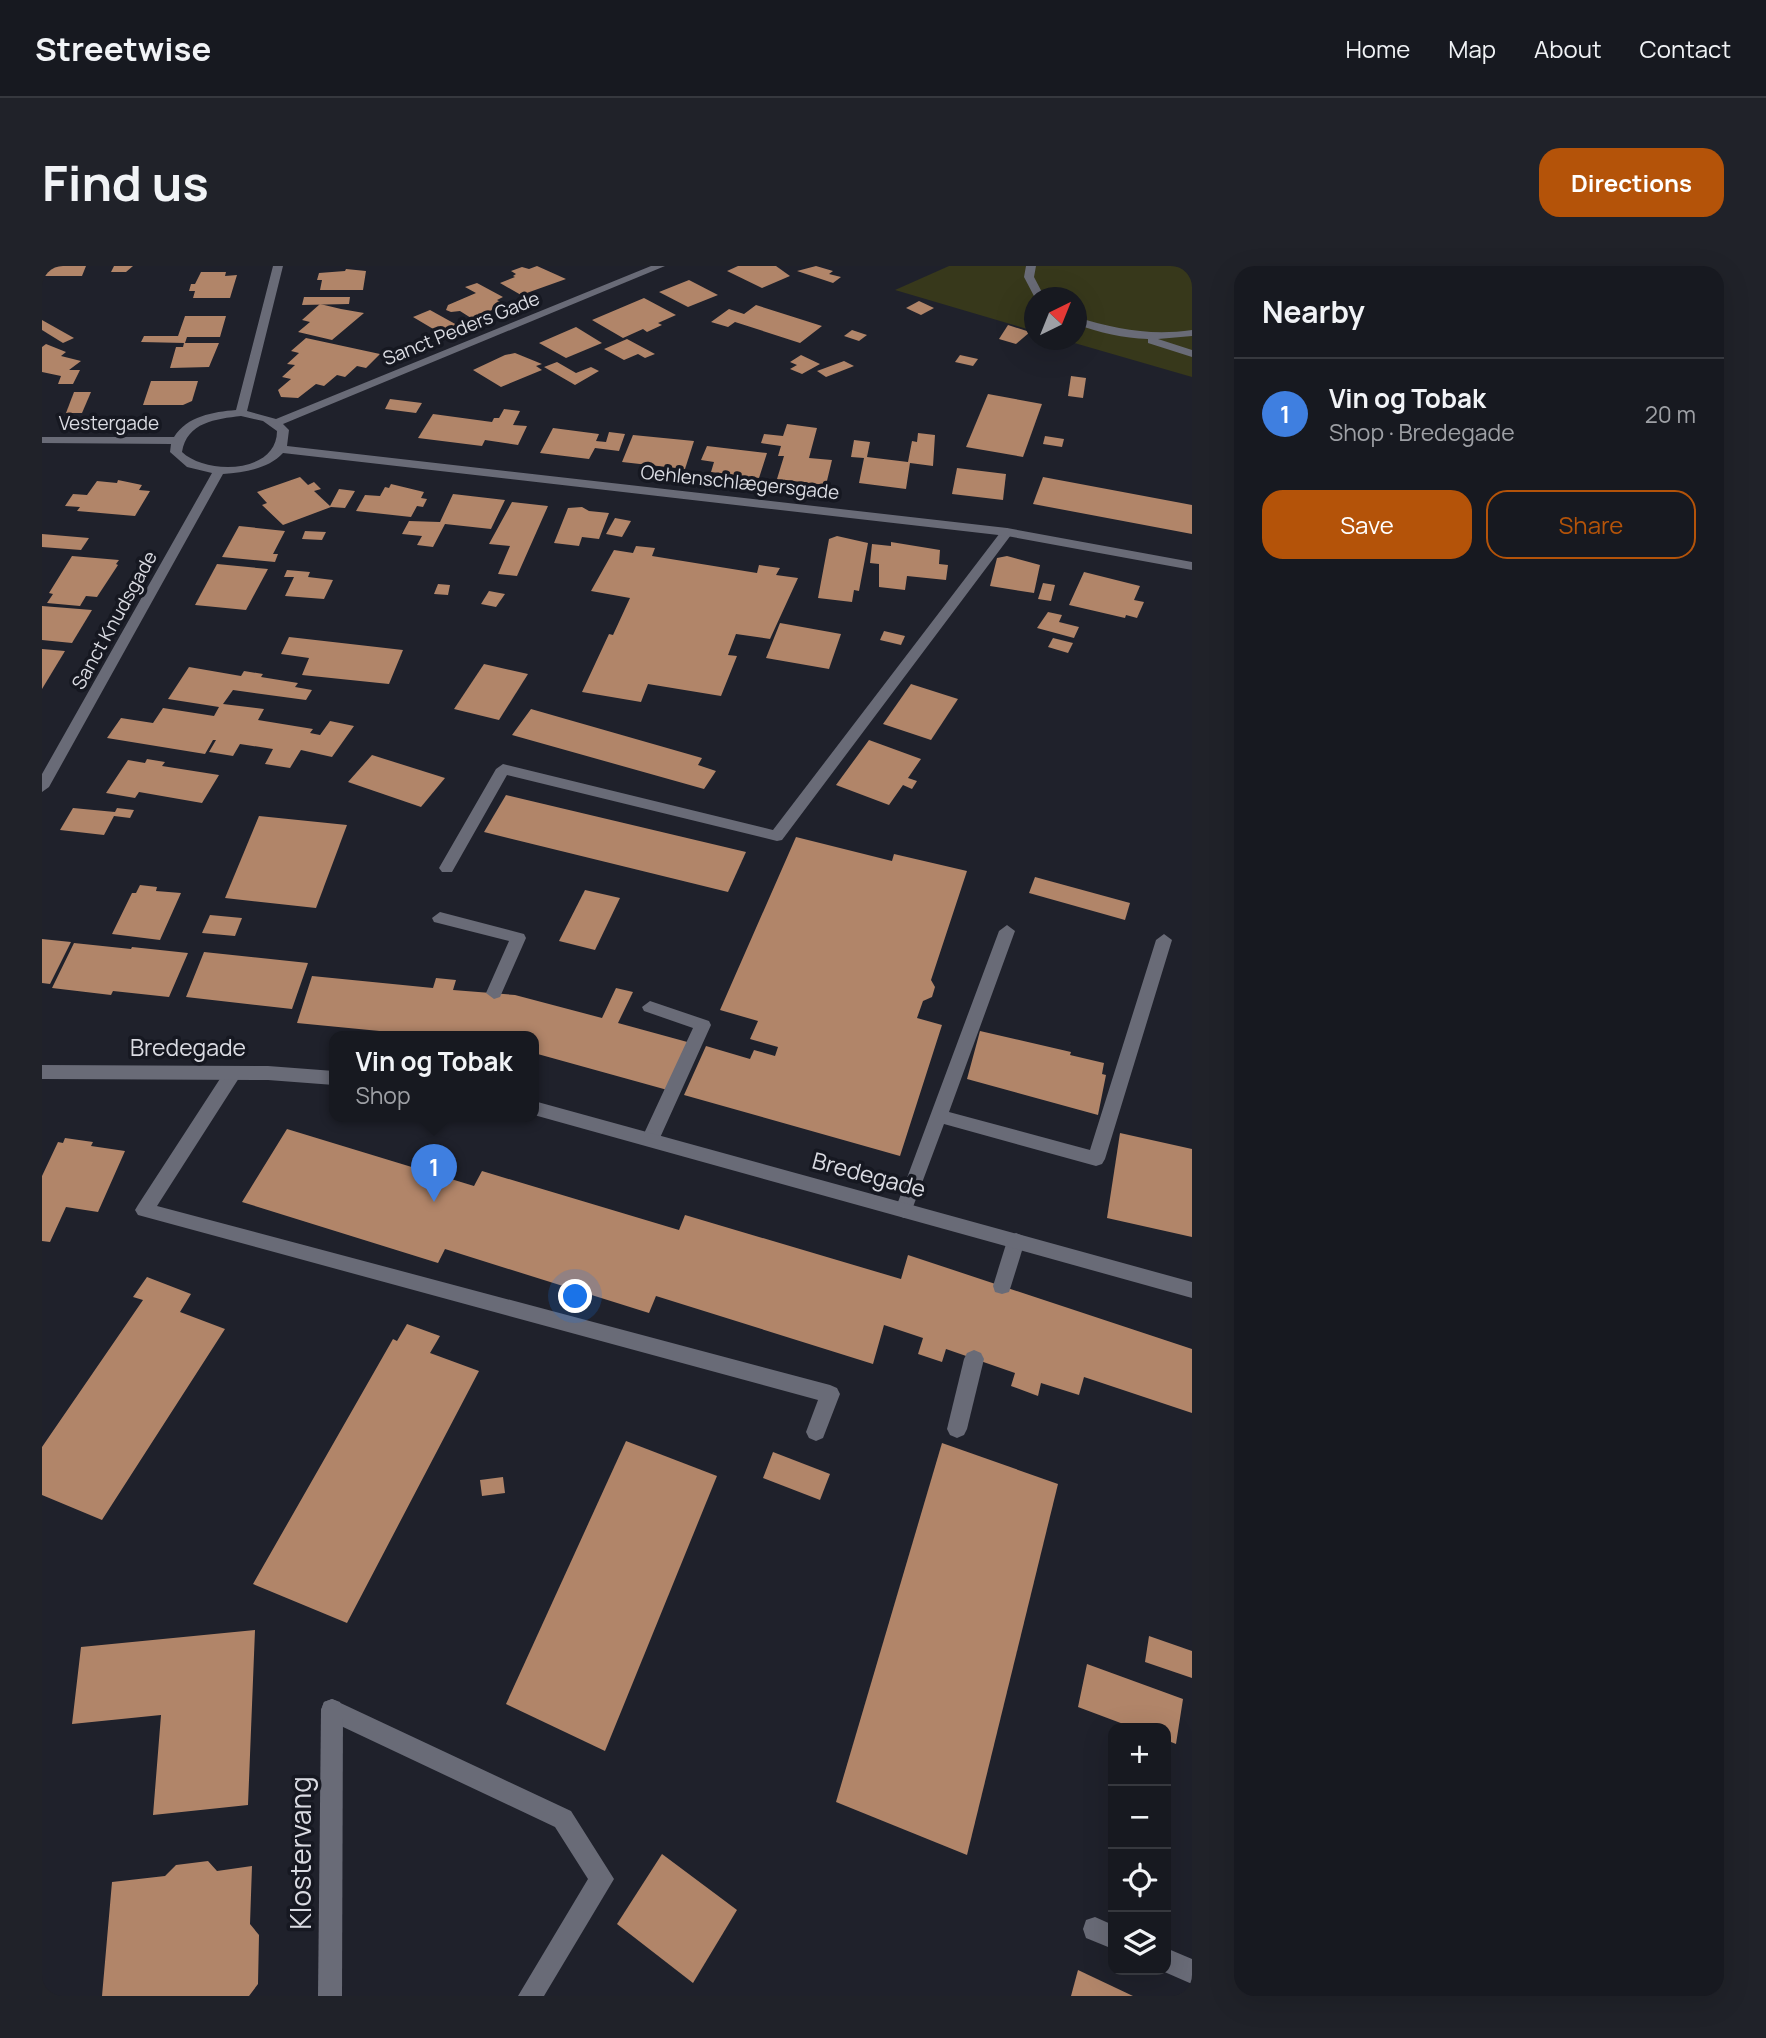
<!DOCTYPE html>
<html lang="en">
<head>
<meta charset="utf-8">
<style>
  body { margin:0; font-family:Manrope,sans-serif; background:#202229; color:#f1f3f6 }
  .controls { position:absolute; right:21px; bottom:21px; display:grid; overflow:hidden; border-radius:14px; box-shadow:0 7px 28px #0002 }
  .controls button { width:63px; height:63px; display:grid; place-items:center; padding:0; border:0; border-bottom:2px solid #36383e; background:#171920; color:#f1f3f6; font:35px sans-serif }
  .compass { position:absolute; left:982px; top:21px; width:63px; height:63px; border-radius:50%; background:#171920; box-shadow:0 7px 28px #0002; rotate:43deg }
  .you { position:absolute; left:534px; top:1031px; width:24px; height:24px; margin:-18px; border:5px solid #fff; border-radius:50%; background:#1a73e8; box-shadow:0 0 0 10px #1a73e833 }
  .badge { display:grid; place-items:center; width:46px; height:46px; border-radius:50%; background:#b45309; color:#fff; font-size:23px; font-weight:700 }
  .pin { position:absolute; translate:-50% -58px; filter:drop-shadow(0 2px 4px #0008) }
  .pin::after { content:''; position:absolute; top:37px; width:24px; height:21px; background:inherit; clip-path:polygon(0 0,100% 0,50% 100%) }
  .popup { position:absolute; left:287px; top:765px; width:210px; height:91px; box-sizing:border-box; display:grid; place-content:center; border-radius:14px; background:#171920; filter:drop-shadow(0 2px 5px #0005); font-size:23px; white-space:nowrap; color:#9ea0a5 }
  .popup b { font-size:26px; color:#f1f3f6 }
  .popup::after { content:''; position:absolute; left:50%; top:100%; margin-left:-14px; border:14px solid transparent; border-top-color:#171920 }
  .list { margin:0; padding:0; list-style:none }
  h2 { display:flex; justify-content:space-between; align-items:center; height:91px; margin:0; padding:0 28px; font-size:30px }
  h2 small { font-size:23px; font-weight:400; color:#9ea0a5 }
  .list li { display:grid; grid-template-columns:46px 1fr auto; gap:21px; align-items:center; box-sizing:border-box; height:112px; padding:0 28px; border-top:2px solid #36383e }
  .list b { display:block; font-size:26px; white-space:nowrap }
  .list p { margin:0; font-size:23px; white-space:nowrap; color:#9ea0a5 }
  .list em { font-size:23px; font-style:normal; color:#9ea0a5 }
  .actions { display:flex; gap:14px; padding:21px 28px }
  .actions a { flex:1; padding:16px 0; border:2px solid #b45309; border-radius:21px; text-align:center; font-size:24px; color:#b45309 }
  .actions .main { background:#b45309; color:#fff }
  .icon { flex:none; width:38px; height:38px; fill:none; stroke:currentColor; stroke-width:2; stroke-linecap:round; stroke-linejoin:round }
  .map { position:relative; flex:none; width:1150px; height:1730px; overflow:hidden; border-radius:21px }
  header { display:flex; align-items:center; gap:42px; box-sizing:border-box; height:98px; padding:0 35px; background:#171920; border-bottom:2px solid #36383e }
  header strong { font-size:33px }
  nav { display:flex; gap:38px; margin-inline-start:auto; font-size:24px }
  .intro { display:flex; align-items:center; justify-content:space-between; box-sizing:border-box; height:168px; padding:0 42px }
  h1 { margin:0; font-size:49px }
  .button { padding:18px 32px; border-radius:21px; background:#b45309; color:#fff; font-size:24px; font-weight:700 }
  main { display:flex; gap:42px; padding:0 42px }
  aside { flex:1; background:#171920; border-radius:21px; box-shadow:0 7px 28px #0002 }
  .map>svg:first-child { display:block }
  .green { fill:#37381b }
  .building { fill:#b18569 }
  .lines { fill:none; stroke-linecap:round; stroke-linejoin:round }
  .service { fill:#696b77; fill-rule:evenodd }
  .minor { fill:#696b77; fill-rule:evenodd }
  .tertiary { fill:#696b77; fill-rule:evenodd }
  .labels { text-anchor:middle; stroke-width:7; stroke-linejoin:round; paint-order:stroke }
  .far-street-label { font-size:19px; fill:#dadbe2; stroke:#161821 }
  .street-label { font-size:23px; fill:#dadbe2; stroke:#161821 }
  .near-street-label { font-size:28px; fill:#dadbe2; stroke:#161821 }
</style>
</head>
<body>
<header>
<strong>Streetwise</strong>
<nav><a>Home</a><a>Map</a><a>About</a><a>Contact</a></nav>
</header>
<div class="intro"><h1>Find us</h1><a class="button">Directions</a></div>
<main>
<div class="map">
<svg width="1150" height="1730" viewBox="0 0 1150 1730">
  <rect width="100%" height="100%" fill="#1f212b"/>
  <path class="green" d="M 907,0 L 1150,0 L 1150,111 L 1022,74 L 1034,74 L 1034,32 L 992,32 L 992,65 L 853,24 Z"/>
  <g class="building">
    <path d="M 0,0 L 44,0 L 40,10 L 0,10 Z"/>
    <path d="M 72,0 L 91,0 L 84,6 L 69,6 Z"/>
    <path d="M 495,0 L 524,13 L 479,29 L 458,17 L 473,11 L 471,10 L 474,8 L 469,5 L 480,1 L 487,3 Z"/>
    <path d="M 696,0 L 734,0 L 748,10 L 720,22 L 685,5 Z"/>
    <path d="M 774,0 L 791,5 L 787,8 L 799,11 L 791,17 L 755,5 Z"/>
    <path d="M 304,3 L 324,5 L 321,24 L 278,24 L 280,14 L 275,14 L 277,7 L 303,5 Z"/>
    <path d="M 159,6 L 184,6 L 183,10 L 195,9 L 188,32 L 151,32 L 153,25 L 147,25 L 149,18 L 153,18 Z"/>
    <path d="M 647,14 L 676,29 L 646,41 L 617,26 Z"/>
    <path d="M 435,17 L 461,31 L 455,34 L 462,38 L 436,51 L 429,52 L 418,45 L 409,46 L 404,44 L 406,39 L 434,27 L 423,21 Z"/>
    <path d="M 262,31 L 308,31 L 307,38 L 260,39 Z"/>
    <path d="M 602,32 L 634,49 L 616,57 L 620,59 L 605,66 L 601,63 L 581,72 L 550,54 Z"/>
    <path d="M 877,35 L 892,42 L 879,49 L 864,42 Z"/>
    <path d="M 278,38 L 299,43 L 322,47 L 290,74 L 256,66 L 268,56 L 260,54 Z"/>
    <path d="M 714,39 L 780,60 L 758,77 L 693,56 L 686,61 L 669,56 L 687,43 L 702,48 Z"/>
    <path d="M 388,44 L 415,59 L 398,67 L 371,51 Z"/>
    <path d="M 143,50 L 184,50 L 178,71 L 145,71 L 143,77 L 99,76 L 102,70 L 136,70 Z"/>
    <path d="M 0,54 L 32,72 L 21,77 L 0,64 Z"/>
    <path d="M 966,59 L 988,66 L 974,78 L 957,73 Z"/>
    <path d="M 534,61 L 560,77 L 524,92 L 497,77 Z"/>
    <path d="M 810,64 L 825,69 L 817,75 L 802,70 Z"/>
    <path d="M 264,72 L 338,88 L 324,102 L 315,100 L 303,111 L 295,109 L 282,120 L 274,118 L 256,132 L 239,131 L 236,124 L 249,113 L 240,111 L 253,99 L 245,98 L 257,87 L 249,85 Z"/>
    <path d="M 585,73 L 613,88 L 603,92 L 596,88 L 582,94 L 562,83 Z"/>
    <path d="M 142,77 L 177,77 L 167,101 L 128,102 L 134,81 L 141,81 Z"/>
    <path d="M 4,78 L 24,86 L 19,90 L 39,95 L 27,104 L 38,104 L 31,118 L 16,118 L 19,110 L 0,106 L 0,81 Z"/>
    <path d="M 473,87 L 500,98 L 494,100 L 500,104 L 459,121 L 431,104 L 463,89 Z"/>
    <path d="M 759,89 L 778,98 L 760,108 L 748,103 L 755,99 L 748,96 Z"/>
    <path d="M 918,89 L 936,93 L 931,100 L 913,96 Z"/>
    <path d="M 802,95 L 812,100 L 784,111 L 775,105 Z"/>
    <path d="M 515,96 L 534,107 L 549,101 L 557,105 L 533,119 L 502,101 Z"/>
    <path d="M 1029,110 L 1044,112 L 1041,132 L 1026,130 Z"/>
    <path d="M 109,115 L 156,115 L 150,135 L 141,139 L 101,139 Z"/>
    <path d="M 32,126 L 49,126 L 40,147 L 24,147 Z"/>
    <path d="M 946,128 L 1000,138 L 981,191 L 924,181 Z"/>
    <path d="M 348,133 L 380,137 L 374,147 L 343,143 Z"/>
    <path d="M 462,143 L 478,145 L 471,159 L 485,160 L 476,179 L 443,174 L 440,180 L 376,172 L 391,148 L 450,156 L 452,152 L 457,152 Z"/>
    <path d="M 745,158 L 775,162 L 767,192 L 790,194 L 784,219 L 735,213 L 742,190 L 736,190 L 739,180 L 719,177 L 722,168 L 741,170 Z"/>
    <path d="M 511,162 L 557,168 L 554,175 L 564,176 L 567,166 L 583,168 L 577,185 L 553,182 L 547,193 L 498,187 Z"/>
    <path d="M 876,167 L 893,169 L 891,200 L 868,197 L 864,223 L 817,217 L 822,192 L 809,191 L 812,174 L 828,176 L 825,191 L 866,196 L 870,175 L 875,176 Z"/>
    <path d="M 591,169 L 652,175 L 643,203 L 580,196 Z"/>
    <path d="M 1003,170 L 1022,173 L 1020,181 L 1001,178 Z"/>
    <path d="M 665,180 L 725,187 L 717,212 L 669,206 L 672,196 L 659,194 Z"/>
    <path d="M 915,202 L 964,208 L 961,234 L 910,228 Z"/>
    <path d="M 258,211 L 266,219 L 272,216 L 279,223 L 272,225 L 288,240 L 297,223 L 313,225 L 303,242 L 289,241 L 241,259 L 220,239 L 225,237 L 215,226 Z"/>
    <path d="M 1001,211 L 1150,239 L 1150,268 L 991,238 Z"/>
    <path d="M 76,214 L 100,219 L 97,224 L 108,225 L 93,250 L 35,245 L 38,241 L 23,240 L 31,228 L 45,229 L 55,215 L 75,217 Z"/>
    <path d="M 349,218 L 382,226 L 379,232 L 385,233 L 381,241 L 375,240 L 369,251 L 314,245 L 323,229 L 338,230 L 343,221 L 347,222 Z"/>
    <path d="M 411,228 L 463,234 L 449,263 L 403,258 L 391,281 L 375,279 L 380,270 L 360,268 L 367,255 L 398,256 Z"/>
    <path d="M 470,236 L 506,240 L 475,310 L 456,308 L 468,280 L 447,278 Z"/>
    <path d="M 540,241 L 547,245 L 567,247 L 557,273 L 540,271 L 537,280 L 512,277 L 526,242 Z"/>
    <path d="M 573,252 L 589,255 L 580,271 L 564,268 Z"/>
    <path d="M 197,260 L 243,265 L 231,288 L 236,288 L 233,296 L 180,291 Z"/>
    <path d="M 263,265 L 284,266 L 280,274 L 260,273 Z"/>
    <path d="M 0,268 L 47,272 L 39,284 L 0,281 Z"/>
    <path d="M 795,270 L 826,277 L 817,325 L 812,324 L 810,336 L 776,332 L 787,273 Z"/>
    <path d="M 849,276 L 898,284 L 897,298 L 906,299 L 904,314 L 865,310 L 863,324 L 837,321 L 837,298 L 828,297 L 830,278 L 849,280 Z"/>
    <path d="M 594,280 L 613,282 L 610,290 L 715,307 L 717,299 L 738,302 L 734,309 L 756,312 L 728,373 L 694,368 L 686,389 L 695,390 L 679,430 L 606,418 L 599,436 L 540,426 L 567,368 L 571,369 L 588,332 L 549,325 L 572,284 L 591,287 Z"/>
    <path d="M 30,290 L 77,294 L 74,298 L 76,299 L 55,331 L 44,330 L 38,340 L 5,337 L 11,328 L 7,327 Z"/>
    <path d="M 965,290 L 998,299 L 992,327 L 948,320 L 955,292 Z"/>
    <path d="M 175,298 L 226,303 L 204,344 L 153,339 Z"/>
    <path d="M 245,304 L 268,306 L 266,311 L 291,314 L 282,333 L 243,330 L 252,311 L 242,311 Z"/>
    <path d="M 1042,306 L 1098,320 L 1092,334 L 1102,336 L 1095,352 L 1084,349 L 1083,352 L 1027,339 Z"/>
    <path d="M 1001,317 L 1013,319 L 1009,335 L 996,333 Z"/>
    <path d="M 396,318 L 408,319 L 406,329 L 392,328 Z"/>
    <path d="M 447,325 L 463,328 L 454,341 L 439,338 Z"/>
    <path d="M 0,340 L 50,344 L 30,377 L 0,374 Z"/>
    <path d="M 1006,346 L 1020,349 L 1017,356 L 1037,361 L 1032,372 L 995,362 Z"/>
    <path d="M 738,357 L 799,368 L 787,403 L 724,392 Z"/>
    <path d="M 842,365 L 863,370 L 859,379 L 838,374 Z"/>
    <path d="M 247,371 L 361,384 L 347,418 L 260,409 L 267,392 L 239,388 Z"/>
    <path d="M 1011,372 L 1031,377 L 1026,387 L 1006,381 Z"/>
    <path d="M 0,383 L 23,385 L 0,423 Z"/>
    <path d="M 442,398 L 486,408 L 457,454 L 412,443 Z"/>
    <path d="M 147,401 L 199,410 L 202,405 L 221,408 L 219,411 L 256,417 L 253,421 L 270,424 L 264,434 L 191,424 L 181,438 L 222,443 L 216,454 L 271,463 L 268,467 L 278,469 L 288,455 L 312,460 L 290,491 L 259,484 L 248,502 L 223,498 L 231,483 L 198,478 L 191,490 L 167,486 L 174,474 L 171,474 L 163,488 L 65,472 L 79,452 L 111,457 L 121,442 L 172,450 L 177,441 L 126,433 Z"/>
    <path d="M 869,418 L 916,433 L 889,474 L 841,458 Z"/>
    <path d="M 489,443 L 660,492 L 656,499 L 674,505 L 662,523 L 470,469 Z"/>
    <path d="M 827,474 L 879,493 L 866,512 L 875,515 L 870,523 L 861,519 L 847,539 L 794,519 Z"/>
    <path d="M 330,489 L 403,512 L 379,541 L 306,516 Z"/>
    <path d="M 105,493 L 123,496 L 120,500 L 177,509 L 160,537 L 97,526 L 93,532 L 64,527 L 86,494 L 103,497 Z"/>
    <path d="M 464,529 L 704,586 L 686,626 L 442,566 Z"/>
    <path d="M 31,542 L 73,546 L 75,542 L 92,544 L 88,552 L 72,550 L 62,569 L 18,564 Z"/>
    <path d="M 217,550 L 305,559 L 274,642 L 183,632 Z"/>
    <path d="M 754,571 L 850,595 L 852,588 L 925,605 L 889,714 L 893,721 L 890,731 L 881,735 L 875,752 L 900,759 L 858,890 L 642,829 L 664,780 L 708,793 L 712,784 L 733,790 L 736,781 L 708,773 L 716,755 L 678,744 Z"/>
    <path d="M 993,611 L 1088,637 L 1083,654 L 987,627 Z"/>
    <path d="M 98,619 L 115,621 L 114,625 L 139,627 L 118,674 L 70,668 L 90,627 L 94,627 Z"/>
    <path d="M 543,624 L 578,632 L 553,684 L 517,675 Z"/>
    <path d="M 168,649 L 200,652 L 193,670 L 160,667 Z"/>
    <path d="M 0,673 L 29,676 L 8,718 L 0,717 Z"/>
    <path d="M 32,677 L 89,683 L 90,681 L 146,687 L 127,731 L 71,725 L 69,729 L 10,722 Z"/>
    <path d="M 162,686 L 266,697 L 250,743 L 144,731 Z"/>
    <path d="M 270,710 L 391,722 L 394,712 L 414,714 L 411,724 L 473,729 L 560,752 L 574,722 L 591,726 L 576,757 L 649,777 L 629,825 L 492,787 L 492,770 L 389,770 L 255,757 Z"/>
    <path d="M 938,765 L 1029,786 L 1028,789 L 1062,797 L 1060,808 L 1064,809 L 1056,849 L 925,813 Z"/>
    <path d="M 245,863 L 432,920 L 440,905 L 637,964 L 643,949 L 859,1013 L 866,989 L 1150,1083 L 1150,1147 L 1042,1111 L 1037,1129 L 999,1117 L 996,1130 L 969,1120 L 973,1107 L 904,1083 L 900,1096 L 876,1088 L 881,1072 L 842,1059 L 831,1098 L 614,1030 L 607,1047 L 403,983 L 396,997 L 200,936 Z"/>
    <path d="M 1078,867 L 1150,883 L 1150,971 L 1065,952 Z"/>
    <path d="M 23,872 L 51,876 L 49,880 L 83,885 L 56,946 L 24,941 L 8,976 L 0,975 L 0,910 L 16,876 L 21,877 Z"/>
    <path d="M 105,1011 L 149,1028 L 138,1046 L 183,1063 L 60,1254 L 0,1229 L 0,1181 L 101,1034 L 91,1031 Z"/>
    <path d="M 365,1058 L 398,1070 L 388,1087 L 437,1105 L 305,1357 L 211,1318 L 351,1073 L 355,1075 Z"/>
    <path d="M 584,1175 L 675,1210 L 563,1485 L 464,1438 Z"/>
    <path d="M 900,1177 L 1016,1218 L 925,1589 L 794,1536 Z"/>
    <path d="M 731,1186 L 788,1208 L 778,1234 L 721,1212 Z"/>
    <path d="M 461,1211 L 463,1227 L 440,1230 L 438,1214 Z"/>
    <path d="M 213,1364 L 206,1539 L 111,1549 L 119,1449 L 30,1458 L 39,1381 Z"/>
    <path d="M 1107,1370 L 1150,1385 L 1150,1412 L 1103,1396 Z"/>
    <path d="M 1045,1398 L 1141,1433 L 1134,1478 L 1124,1474 L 1124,1462 L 1092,1462 L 1036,1441 Z"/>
    <path d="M 620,1588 L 695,1644 L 651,1717 L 575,1658 Z"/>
    <path d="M 166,1595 L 175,1605 L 210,1600 L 208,1658 L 217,1669 L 216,1718 L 207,1730 L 60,1730 L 70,1616 L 123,1610 L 134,1599 Z"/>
    <path d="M 1036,1704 L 1091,1730 L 1029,1730 Z"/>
  </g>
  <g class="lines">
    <g class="service">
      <path d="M 984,0 L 994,0 L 992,11 L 1003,32 L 993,32 L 982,11 Z"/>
      <path d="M 1034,51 C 1074,63 1108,70 1150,64 L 1150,70 L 1116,73 L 1150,84 L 1150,91 L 1106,77 L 1106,73 C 1081,72 1058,67 1034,58 Z"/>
      <path d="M 965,262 L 971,266 L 969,269 L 740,574 L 735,575 L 465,509 L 410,606 L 400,606 L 397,602 L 454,503 L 461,498 L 731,564 L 961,263 Z"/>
      <path d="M 398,646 L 482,668 L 484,672 L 458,731 L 452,733 L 444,727 L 467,675 L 392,656 L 390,652 Z"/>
      <path d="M 965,659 L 973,665 L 907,846 L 1048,884 L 1114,674 L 1122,668 L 1130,674 L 1063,893 L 1060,898 L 1054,900 L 902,858 L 868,949 L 862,952 L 856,949 L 853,944 L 957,665 Z"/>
      <path d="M 608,735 L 667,755 L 669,759 L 617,874 L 614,879 L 602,879 L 599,874 L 651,762 L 602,745 L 600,741 Z"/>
      <path d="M 191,800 L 197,802 L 200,807 L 197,812 L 115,940 L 788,1119 L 795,1122 L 798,1128 L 781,1172 L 774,1175 L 767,1172 L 764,1166 L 776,1134 L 96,949 L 93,944 L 96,939 L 185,802 Z"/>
      <path d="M 974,967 L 981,970 L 983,975 L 969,1020 L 967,1026 L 960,1028 L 953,1026 L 951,1020 L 965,975 L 967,970 Z"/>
      <path d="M 932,1084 L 939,1087 L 942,1093 L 925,1163 L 922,1169 L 915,1172 L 908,1169 L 905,1163 L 922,1093 L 925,1087 Z"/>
      <path d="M 290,1433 L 529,1545 L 572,1613 L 502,1730 L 476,1730 L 546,1613 L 513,1561 L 282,1452 L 279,1444 L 282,1436 Z"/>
      <path d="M 1053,1651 L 1071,1659 L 1071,1683 L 1044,1672 L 1041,1663 L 1044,1654 Z"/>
      <path d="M 1124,1682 L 1150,1693 L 1150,1718 L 1118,1704 L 1124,1704 Z"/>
    </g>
    <g class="minor">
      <path d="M 231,0 L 241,0 L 205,145 L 234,153 L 609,0 L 623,0 L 241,158 L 247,164 L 245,180 L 965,262 L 1150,296 L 1150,304 L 965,270 L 241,187 C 226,203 203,206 181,208 L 7,521 L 0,526 L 0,508 L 170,207 L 145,201 L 128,186 L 129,178 L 0,177 L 0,171 L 132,171 C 145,150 171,146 194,144 ZM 199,150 L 221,155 L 235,165 C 235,208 164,209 140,186 C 145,156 174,153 199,150 Z"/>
      <path d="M 290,1433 L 298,1436 L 301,1444 L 300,1730 L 276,1730 L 279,1444 L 282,1436 Z"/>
    </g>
    <g class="tertiary">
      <path d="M 0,799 L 226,800 L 292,805 L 292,819 L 226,814 L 0,813 Z"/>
      <path d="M 492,835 L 1150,1016 L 1150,1032 L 492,849 Z"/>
    </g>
  </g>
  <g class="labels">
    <g class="far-street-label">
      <text transform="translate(419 62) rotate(-22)" y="7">Sanct Peders Gade</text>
      <text x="67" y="164">Vestergade</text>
      <text transform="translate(698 216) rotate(6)" y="7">Oehlenschlægersgade</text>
      <text transform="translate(72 354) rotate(-61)" y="7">Sanct Knudsgade</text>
    </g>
    <g class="street-label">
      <text x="146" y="790">Bredegade</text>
      <text transform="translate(827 909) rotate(15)" y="8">Bredegade</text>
    </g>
    <g class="near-street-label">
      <text transform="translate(259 1587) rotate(-90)" y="10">Klostervang</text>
    </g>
  </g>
</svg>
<div class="controls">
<button>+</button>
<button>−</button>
<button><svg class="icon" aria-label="locate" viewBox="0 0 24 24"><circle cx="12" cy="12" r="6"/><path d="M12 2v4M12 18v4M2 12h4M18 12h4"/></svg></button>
<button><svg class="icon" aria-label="layers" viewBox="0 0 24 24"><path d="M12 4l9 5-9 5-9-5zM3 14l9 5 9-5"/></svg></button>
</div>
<svg class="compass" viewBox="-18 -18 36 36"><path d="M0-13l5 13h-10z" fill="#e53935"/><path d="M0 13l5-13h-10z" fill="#9ea0a5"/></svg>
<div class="you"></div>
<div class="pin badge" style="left:392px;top:936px;background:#3f7fe0">1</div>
<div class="popup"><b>Vin og Tobak</b>Shop</div>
</div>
<aside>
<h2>Nearby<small></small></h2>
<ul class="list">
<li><span class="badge" style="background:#3f7fe0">1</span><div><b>Vin og Tobak</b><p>Shop · Bredegade</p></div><em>20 m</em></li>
</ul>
<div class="actions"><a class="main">Save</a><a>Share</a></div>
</aside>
</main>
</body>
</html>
